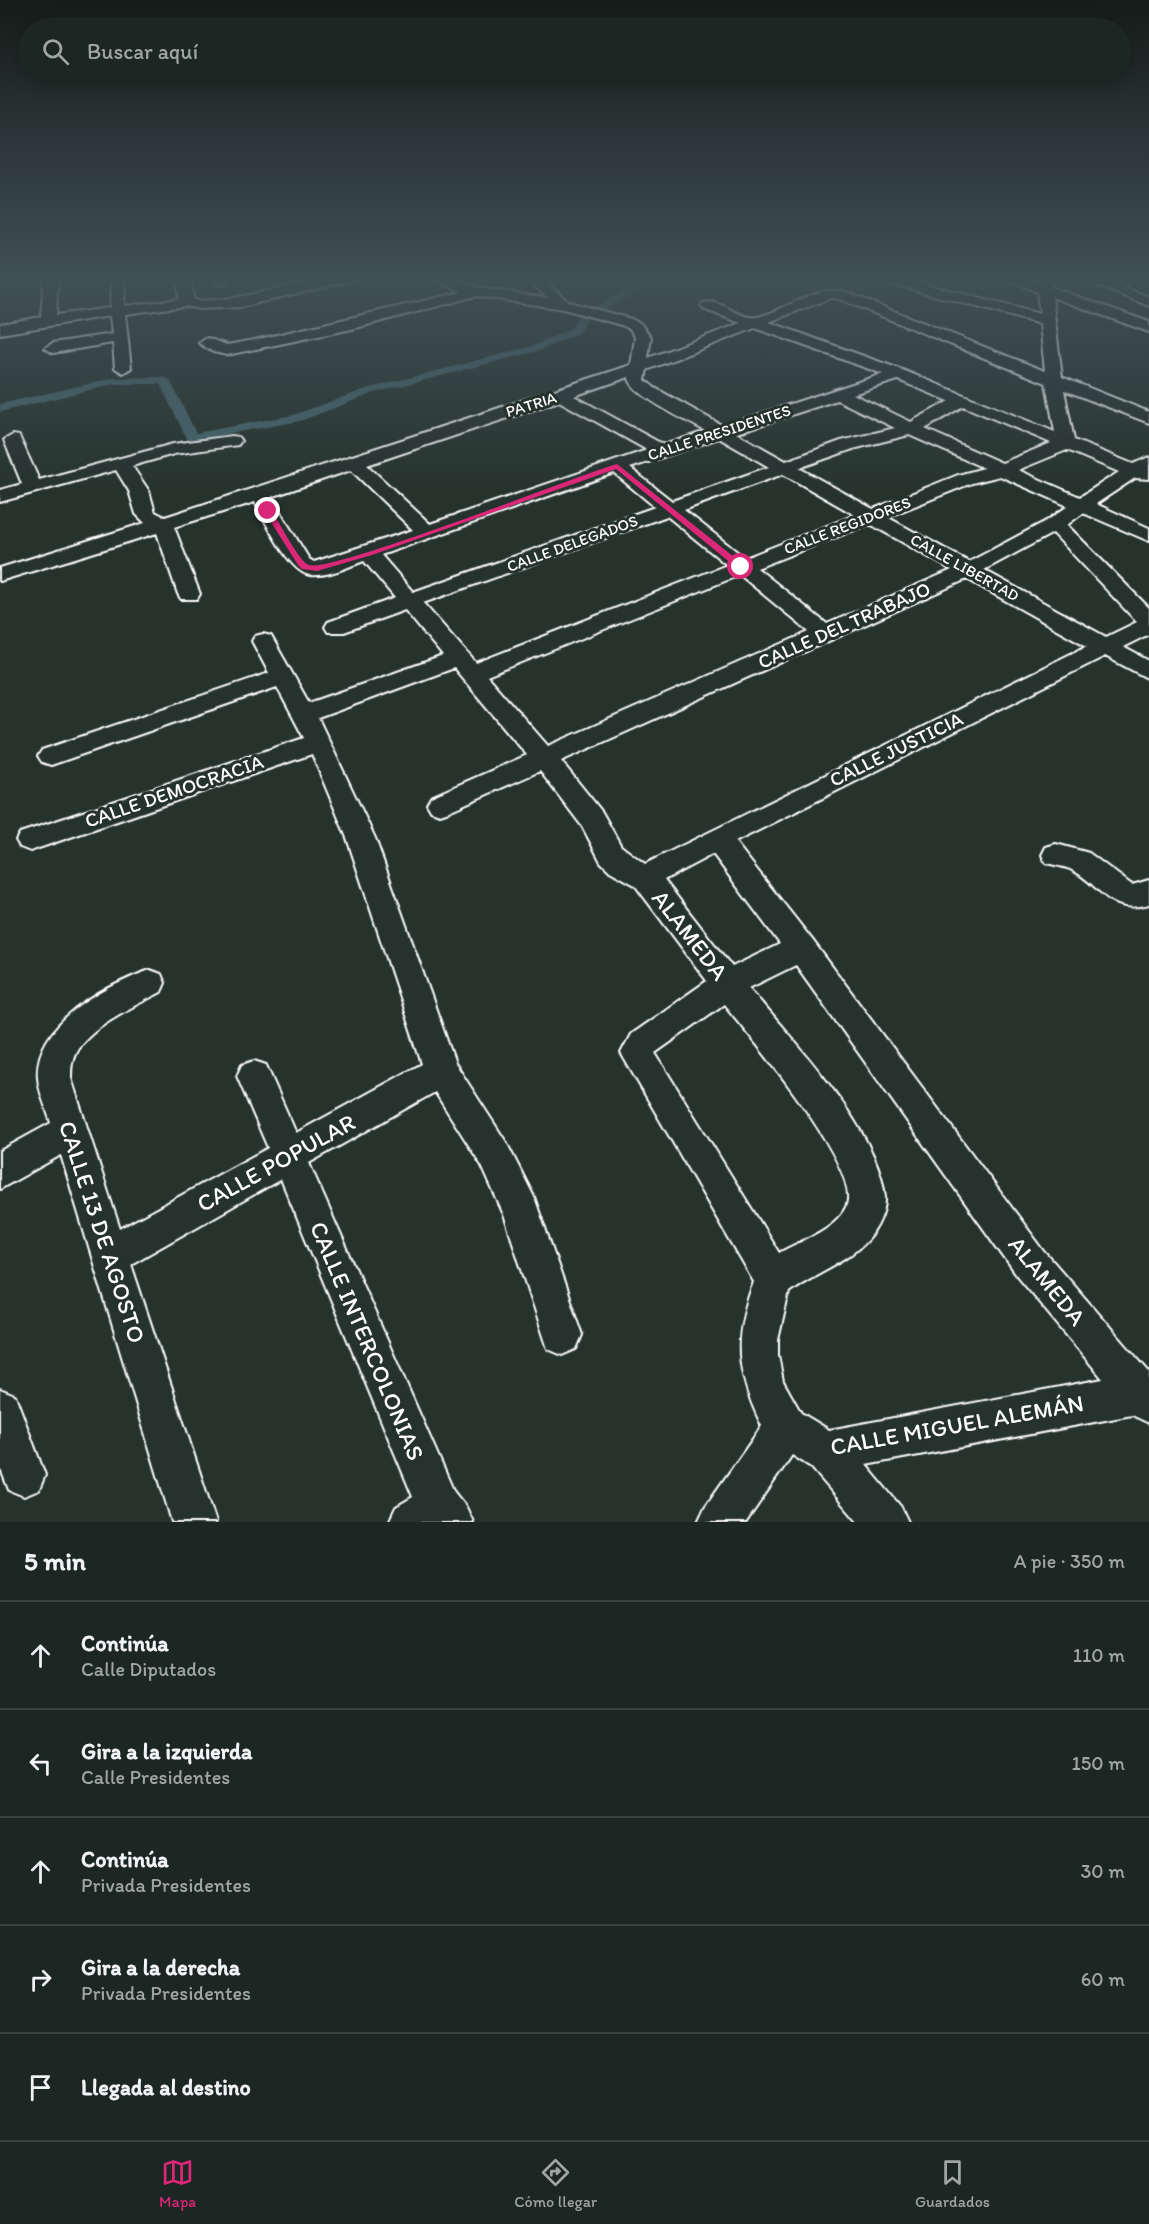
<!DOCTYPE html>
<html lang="es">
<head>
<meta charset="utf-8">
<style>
  body { margin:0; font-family:Itim,sans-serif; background:#29322f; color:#f1f3f6 }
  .stop { position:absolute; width:18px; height:18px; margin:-14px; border:4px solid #db2777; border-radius:50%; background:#fff }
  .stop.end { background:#db2777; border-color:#fff; box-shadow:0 2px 6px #0008 }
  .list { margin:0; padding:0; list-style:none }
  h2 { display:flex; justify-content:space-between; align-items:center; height:78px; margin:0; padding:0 24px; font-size:26px }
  h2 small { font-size:20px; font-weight:400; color:#a0a5a5 }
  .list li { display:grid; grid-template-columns:39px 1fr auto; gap:18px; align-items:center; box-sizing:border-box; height:108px; padding:0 24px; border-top:2px solid #3a4340 }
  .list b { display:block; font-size:22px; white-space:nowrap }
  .list p { margin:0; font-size:20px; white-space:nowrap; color:#a0a5a5 }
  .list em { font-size:20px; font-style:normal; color:#a0a5a5 }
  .icon { flex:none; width:33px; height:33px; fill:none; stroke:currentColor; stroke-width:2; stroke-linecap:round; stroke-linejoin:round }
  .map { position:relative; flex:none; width:1149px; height:1522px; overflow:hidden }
  .search { position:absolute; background:#1c2622; box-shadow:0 3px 15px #0003; left:18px; right:18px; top:18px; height:66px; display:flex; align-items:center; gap:15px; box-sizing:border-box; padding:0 21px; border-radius:33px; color:#a0a5a5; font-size:22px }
  .sheet { height:618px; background:#1c2622 }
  nav { display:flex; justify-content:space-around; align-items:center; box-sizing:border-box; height:84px; border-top:2px solid #3a4340; background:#1c2622; font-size:16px; color:#a0a5a5 }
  nav a { display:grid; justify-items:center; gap:3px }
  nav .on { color:#db2777 }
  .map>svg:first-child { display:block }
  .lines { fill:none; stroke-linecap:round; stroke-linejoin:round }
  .canal { fill:#46656c; fill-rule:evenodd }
  .minor-casing { stroke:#fff; stroke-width:4 }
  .minor { fill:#26332d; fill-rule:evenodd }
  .route { fill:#db2777 }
  .labels { text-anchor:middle; stroke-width:6; stroke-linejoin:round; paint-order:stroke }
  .far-street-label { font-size:16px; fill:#fff; stroke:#26332d }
  .street-label { font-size:20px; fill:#fff; stroke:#26332d }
  .near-street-label { font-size:24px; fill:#fff; stroke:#26332d }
</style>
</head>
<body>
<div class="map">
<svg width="1149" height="1522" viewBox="0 0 1149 1522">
  <rect width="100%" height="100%" fill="#26332d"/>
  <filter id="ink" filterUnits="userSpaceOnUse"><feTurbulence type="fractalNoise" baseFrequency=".0167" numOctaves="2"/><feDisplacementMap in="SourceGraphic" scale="12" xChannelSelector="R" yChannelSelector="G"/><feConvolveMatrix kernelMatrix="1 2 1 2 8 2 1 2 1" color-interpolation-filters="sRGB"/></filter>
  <g filter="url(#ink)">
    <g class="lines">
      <path class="canal" d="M 653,277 L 667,277 L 646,286 L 587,320 L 578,333 L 541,350 L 374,393 L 300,421 L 188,441 L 160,384 L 114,384 L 0,412 L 0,404 L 114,378 L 164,377 L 170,380 L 196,433 L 293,415 L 366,389 L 533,346 L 570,329 L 579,316 L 638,282 Z"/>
      <g class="minor-casing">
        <g id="minor">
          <path d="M 44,277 L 58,277 L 56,315 L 110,308 L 111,277 L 125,277 L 124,306 L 179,299 L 177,277 L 191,277 L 193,299 L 199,301 C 254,300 304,277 355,277 L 353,280 L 241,307 L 199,309 L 186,306 L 125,314 L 131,368 L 123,373 L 115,368 L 113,343 L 53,353 L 45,348 L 53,343 L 112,334 L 110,316 L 0,334 L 0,324 L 41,317 Z"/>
          <path d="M 213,277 L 227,277 L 229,281 L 222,285 L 217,284 Z"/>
          <path d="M 429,277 L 449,277 L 479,288 L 548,298 L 525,277 L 540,277 L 569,302 L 631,319 L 640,323 L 651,337 L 648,358 L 741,323 L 703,309 L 701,306 L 703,303 C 721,298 739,320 757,317 C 787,311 814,284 846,292 L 1045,371 L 1040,324 L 877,280 L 875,277 L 898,277 L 1040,314 L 1037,292 L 1003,277 L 1023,277 L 1037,282 L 1036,277 L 1050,277 L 1051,287 L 1149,322 L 1149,332 L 1052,297 L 1062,377 L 1149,412 L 1149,423 L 1064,390 L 1074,440 L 1133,464 L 1149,457 L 1149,479 L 1135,478 L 1096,504 L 1149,528 L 1149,541 L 1083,513 L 1067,525 L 1149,608 L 1149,634 L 1123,647 L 1149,661 L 1149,679 L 1105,656 L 735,842 L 813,941 L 1044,1251 L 1149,1372 L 1149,1423 L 1132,1415 L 866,1465 L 901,1507 L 908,1522 L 858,1522 L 811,1467 L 792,1455 L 746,1522 L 698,1522 L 705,1507 L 762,1426 C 736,1373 732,1338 754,1282 L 621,1053 L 631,1034 L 707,981 L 635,885 L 610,871 L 601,862 L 582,826 L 540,771 L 449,811 L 440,814 L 431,811 L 427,804 L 431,797 L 527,755 L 454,668 L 318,718 L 375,838 L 455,1063 L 506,1142 L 534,1197 L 582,1335 L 576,1349 L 562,1355 L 548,1349 L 504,1215 L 482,1166 L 435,1092 L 309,1163 L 454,1492 L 466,1507 L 473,1522 L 389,1522 L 396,1507 L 413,1497 L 281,1179 L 131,1264 L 216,1522 L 172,1522 L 61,1155 L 0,1189 L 0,1151 L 51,1123 C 47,1109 39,1093 38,1078 C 33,1024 108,985 150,970 L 161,974 L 165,983 L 161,992 C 135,1006 81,1029 73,1059 C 71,1065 71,1072 71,1078 L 120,1229 L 268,1148 L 237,1076 L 242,1065 L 254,1061 L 266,1065 L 296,1133 L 422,1064 L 347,838 L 312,754 L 30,851 L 20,847 L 16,840 L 20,833 L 304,738 L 277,687 L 51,765 L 42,762 L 38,756 L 42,750 L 269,673 L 252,641 L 255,636 L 263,634 L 271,636 L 309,703 L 443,656 L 405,610 L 344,632 L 328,632 L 325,627 L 328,622 L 395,598 L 364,561 C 347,567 328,577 310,575 C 289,573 265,520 255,502 L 174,527 L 200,594 L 197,599 L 181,599 L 178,594 L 157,533 L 0,581 L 0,568 L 145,523 L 136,514 L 129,491 L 116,470 L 0,502 L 0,490 L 22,484 L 4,440 L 13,435 L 19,436 L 39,480 L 173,444 L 232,436 L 238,437 L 241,441 L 238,445 L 174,454 L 132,466 L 149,491 L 155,512 L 165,517 L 631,365 L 635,337 L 630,329 L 621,325 L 563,309 L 476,296 L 352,329 L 227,355 L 213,352 L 199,343 L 207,338 L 227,345 L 259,339 L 462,292 ZM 831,298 L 839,299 L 1046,383 L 1055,432 L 905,371 L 769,322 ZM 755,328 L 883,374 L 723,426 L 655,388 L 645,380 L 647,370 ZM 629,377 C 628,393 691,423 706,431 L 664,445 L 574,396 ZM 898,380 L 949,401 L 911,422 L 853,394 ZM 837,400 L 895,428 L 841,441 L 786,461 L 736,433 ZM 559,401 L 647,450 L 430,524 L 367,465 ZM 963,406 L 1051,443 L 1002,463 L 925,429 ZM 909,435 L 984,468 L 958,475 L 873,509 L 799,468 L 853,449 ZM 719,438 L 769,467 L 672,501 L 630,468 ZM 1067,450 L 1119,472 L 1080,497 L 1018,470 ZM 351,470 L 413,530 L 314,562 L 309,559 L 271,497 ZM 614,473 L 655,507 L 413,592 L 381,555 ZM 783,474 L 855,515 L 745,558 L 684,510 ZM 1000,476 L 1068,506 L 1048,520 L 969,562 L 887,517 L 972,483 ZM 667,516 L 727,565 L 476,663 L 423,603 ZM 870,524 L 952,570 L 827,624 L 757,568 ZM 1053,533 L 1137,622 L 1106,637 L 984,570 ZM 740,575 L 809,632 L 548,746 L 487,676 ZM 967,579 L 1087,646 L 645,864 L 621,846 L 602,812 L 561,761 ZM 713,854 L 780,944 L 732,967 L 664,880 ZM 796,965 L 1018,1277 L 1103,1379 L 829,1430 L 801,1413 L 783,1381 L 778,1355 L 778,1340 L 789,1292 C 813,1273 847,1263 868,1239 C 877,1229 886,1211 885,1197 C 880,1131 791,1039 749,988 ZM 724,1004 C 749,1035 865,1171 846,1207 C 835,1230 800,1241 779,1253 L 655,1053 Z"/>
          <path d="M 1076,277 L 1096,277 L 1149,297 L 1149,306 Z"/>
          <path d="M 1056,844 L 1089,853 L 1132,885 L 1149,880 L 1149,904 C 1107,916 1102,884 1070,869 C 1062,866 1054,865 1046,863 L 1042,855 L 1046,847 Z"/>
          <path d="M 0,1389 L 15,1395 L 45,1475 L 39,1490 L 24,1496 L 9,1490 L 0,1467 Z"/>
        </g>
      </g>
      <use href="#minor" class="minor"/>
    </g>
  </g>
  <linearGradient id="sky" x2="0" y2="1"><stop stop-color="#151c19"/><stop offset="0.57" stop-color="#415057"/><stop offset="1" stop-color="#415057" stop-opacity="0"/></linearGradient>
  <rect width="1149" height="490" fill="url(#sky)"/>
  <path class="route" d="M 617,464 L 744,565 L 744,569 L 738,569 L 616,469 L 372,555 L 317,571 L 302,569 L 298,565 L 264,511 L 271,509 C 278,520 299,562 309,565 C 332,573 573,477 617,464 Z"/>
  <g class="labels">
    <g class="far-street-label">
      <text transform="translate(531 404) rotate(-17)" y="6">PATRIA</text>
      <text transform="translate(719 432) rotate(-18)" y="6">CALLE PRESIDENTES</text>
      <text transform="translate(847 525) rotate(-21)" y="6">CALLE REGIDORES</text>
      <text transform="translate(572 543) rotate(-20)" y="6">CALLE DELEGADOS</text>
      <text transform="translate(965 567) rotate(29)" y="6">CALLE LIBERTAD</text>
    </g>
    <g class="street-label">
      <text transform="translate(844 625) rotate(-24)" y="7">CALLE DEL TRABAJO</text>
      <text transform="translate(896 749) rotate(-26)" y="7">CALLE JUSTICIA</text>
      <text transform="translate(174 791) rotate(-19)" y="7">CALLE DEMOCRACIA</text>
    </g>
    <g class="near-street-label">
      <text transform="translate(690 935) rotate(52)" y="8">ALAMEDA</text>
      <text transform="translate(276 1163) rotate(-29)" y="8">CALLE POPULAR</text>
      <text transform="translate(102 1232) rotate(72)" y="8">CALLE 13 DE AGOSTO</text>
      <text transform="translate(1047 1281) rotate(51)" y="8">ALAMEDA</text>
      <text transform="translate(367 1341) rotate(67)" y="8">CALLE INTERCOLONIAS</text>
      <text transform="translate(957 1425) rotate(-10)" y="8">CALLE MIGUEL ALEMÁN</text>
    </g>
  </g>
</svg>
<div class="stop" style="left:741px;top:567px"></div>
<div class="stop end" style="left:268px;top:511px"></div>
<div class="search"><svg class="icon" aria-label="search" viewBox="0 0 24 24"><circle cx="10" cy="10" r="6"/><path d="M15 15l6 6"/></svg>Buscar aquí</div>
</div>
<section class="sheet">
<h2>5 min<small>A pie · 350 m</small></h2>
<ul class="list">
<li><svg class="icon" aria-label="ahead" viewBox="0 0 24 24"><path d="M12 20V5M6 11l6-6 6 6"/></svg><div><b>Continúa</b><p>Calle Diputados</p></div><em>110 m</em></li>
<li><svg class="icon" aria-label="left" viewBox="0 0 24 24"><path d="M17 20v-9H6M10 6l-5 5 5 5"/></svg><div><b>Gira a la izquierda</b><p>Calle Presidentes</p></div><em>150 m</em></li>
<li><svg class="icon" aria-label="ahead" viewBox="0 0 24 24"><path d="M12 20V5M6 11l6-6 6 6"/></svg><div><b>Continúa</b><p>Privada Presidentes</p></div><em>30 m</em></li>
<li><svg class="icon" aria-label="right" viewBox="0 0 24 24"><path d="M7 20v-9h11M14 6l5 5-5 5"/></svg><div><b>Gira a la derecha</b><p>Privada Presidentes</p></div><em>60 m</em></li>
<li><svg class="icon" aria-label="arrive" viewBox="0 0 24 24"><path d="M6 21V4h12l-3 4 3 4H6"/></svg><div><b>Llegada al destino</b></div></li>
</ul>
</section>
<nav>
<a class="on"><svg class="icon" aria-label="map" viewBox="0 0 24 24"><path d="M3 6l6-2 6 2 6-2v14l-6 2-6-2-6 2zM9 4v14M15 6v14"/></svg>Mapa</a>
<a><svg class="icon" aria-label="directions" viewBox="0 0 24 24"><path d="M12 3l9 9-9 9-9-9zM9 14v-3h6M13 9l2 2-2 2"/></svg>Cómo llegar</a>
<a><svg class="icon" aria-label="saved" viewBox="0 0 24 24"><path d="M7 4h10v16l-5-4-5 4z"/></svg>Guardados</a>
</nav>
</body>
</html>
